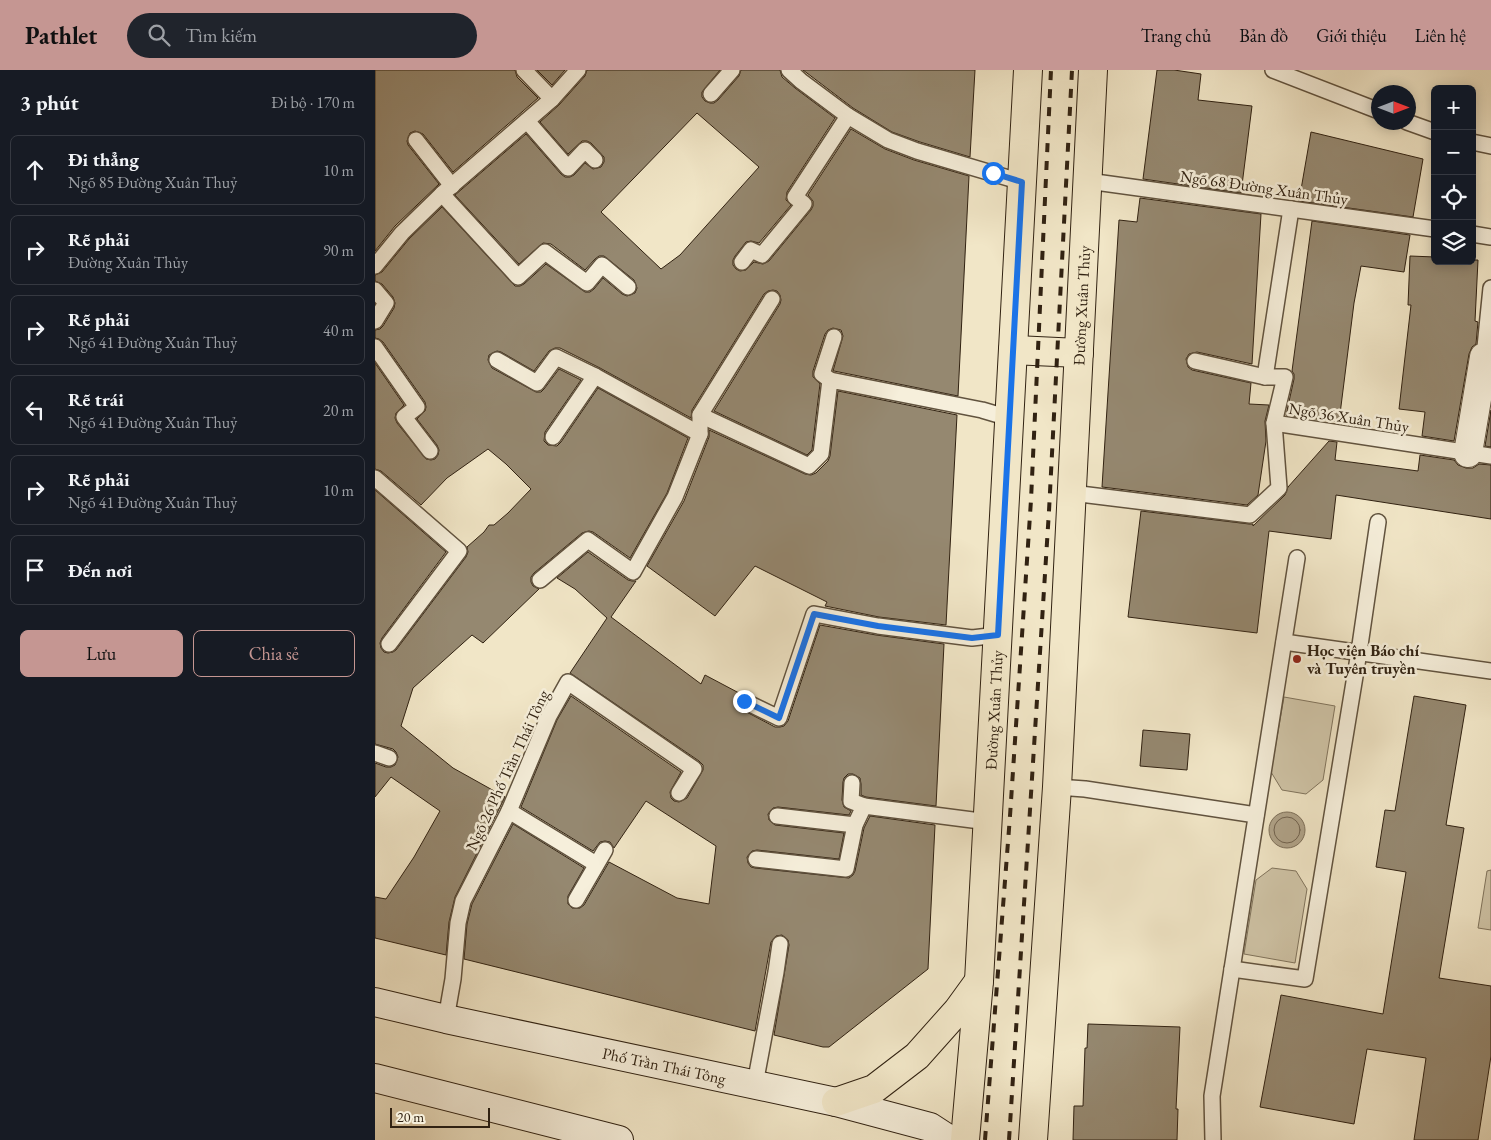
<!DOCTYPE html>
<html lang="vi">
<head>
<meta charset="utf-8">
<style>
  body { margin:0; font-family:"EB Garamond",serif; background:#20242c; color:#f1f3f6 }
  .controls { position:absolute; right:15px; top:15px; display:grid; overflow:hidden; border-radius:8px; box-shadow:0 2px 12px #0003 }
  .controls button { width:45px; height:45px; display:grid; place-items:center; padding:0; border:0; border-bottom:1px solid #363941; background:#171b24; color:#f1f3f6; font:25px sans-serif }
  .compass { position:absolute; left:996px; top:15px; width:45px; height:45px; border-radius:50%; background:#171b24; box-shadow:0 2px 12px #0003; rotate:90deg }
  .scale { position:absolute; left:15px; bottom:12px; width:100px; box-sizing:border-box; padding-left:5px; border:2px solid #312212; border-top:0; font-size:14px; line-height:18px; white-space:nowrap; color:#312212; -webkit-text-stroke:4px #f6efdb; paint-order:stroke }
  .stop { position:absolute; width:15px; height:15px; margin:-11px; border:4px solid #1a73e8; border-radius:50%; background:#fff }
  .stop.end { background:#1a73e8; border-color:#fff; box-shadow:0 1px 5px #0008 }
  .list { margin:0; padding:0; list-style:none }
  h2 { display:flex; justify-content:space-between; align-items:center; height:65px; margin:0; padding:0 20px; font-size:21px }
  h2 small { font-size:16px; font-weight:400; color:#9ea1a6 }
  .list li { display:grid; grid-template-columns:32px 1fr auto; gap:15px; align-items:center; box-sizing:border-box; height:70px; margin:0 10px 10px; padding:0 10px; border:1px solid #363941; border-radius:8px }
  .list b { display:block; font-size:19px; white-space:nowrap }
  .list p { margin:0; font-size:16px; white-space:nowrap; color:#9ea1a6 }
  .list em { font-size:16px; font-style:normal; color:#9ea1a6 }
  .actions { display:flex; gap:10px; padding:15px 20px }
  .actions a { flex:1; padding:11px 0; border:1px solid #c59692; border-radius:8px; text-align:center; font-size:18px; color:#c59692 }
  .actions .main { background:#c59692; color:#111 }
  .icon { flex:none; width:28px; height:28px; fill:none; stroke:currentColor; stroke-width:2; stroke-linecap:round; stroke-linejoin:round }
  .map { position:relative; flex:none; width:1116px; height:1070px; overflow:hidden }
  header { display:flex; align-items:center; gap:30px; box-sizing:border-box; height:70px; padding:0 25px; background:#c59692; color:#111 }
  header strong { font-size:24px }
  nav { display:flex; gap:28px; margin-inline-start:auto; font-size:18px }
  .search { width:350px; height:45px; background:#20242c; display:flex; align-items:center; gap:12px; box-sizing:border-box; padding:0 18px; border-radius:28px; color:#9ea1a6; font-size:19px }
  main { display:flex }
  aside { flex:1; background:#171b24 }
  .map>svg:first-child { display:block }
  .green { fill:#d0c5a8; stroke:#80745d }
  .water { fill:#b0a389; stroke:#7d6f59 }
  .lines { fill:none; stroke-linecap:round; stroke-linejoin:round }
  .shore { stroke:#70624e; stroke-width:1 }
  .building { fill:#958870; stroke:#312212; fill-rule:evenodd }
  .service-casing { stroke:#61533f; stroke-width:18 }
  .minor-casing { stroke:#61533f; stroke-width:30 }
  .secondary-casing { stroke:#312212; stroke-width:30 }
  .primary-casing { stroke:#312212; stroke-width:30 }
  .service { stroke:#f6efdb; stroke-width:15 }
  .minor { stroke:#f6efdb; stroke-width:28 }
  .secondary { stroke:#f6efdb; stroke-width:28 }
  .primary { stroke:#f1e6c7; stroke-width:28 }
  .rail { stroke:#312212; stroke-width:4; stroke-dasharray:9 9; stroke-linecap:butt }
  .route { stroke:#1a73e8; stroke-width:6 }
  .poi-dot { fill:#8f2418; stroke:#f6efdb; stroke-width:2 }
  .labels { text-anchor:middle; stroke-width:5; stroke-linejoin:round; paint-order:stroke }
  .street-label { font-size:16px; fill:#312212; stroke:#f6efdb }
  .poi-label { font-size:16px; font-weight:bold; fill:#312212; stroke:#f6efdb; text-anchor:start }
</style>
</head>
<body>
<header>
<strong>Pathlet</strong>
<div class="search"><svg class="icon" aria-label="search" viewBox="0 0 24 24"><circle cx="10" cy="10" r="6"/><path d="M15 15l6 6"/></svg>Tìm kiếm</div>
<nav><a>Trang chủ</a><a>Bản đồ</a><a>Giới thiệu</a><a>Liên hệ</a></nav>
</header>
<main>
<aside>
<h2>3 phút<small>Đi bộ · 170 m</small></h2>
<ul class="list">
<li><svg class="icon" aria-label="ahead" viewBox="0 0 24 24"><path d="M12 20V5M6 11l6-6 6 6"/></svg><div><b>Đi thẳng</b><p>Ngõ 85 Đường Xuân Thuỷ</p></div><em>10 m</em></li>
<li><svg class="icon" aria-label="right" viewBox="0 0 24 24"><path d="M7 20v-9h11M14 6l5 5-5 5"/></svg><div><b>Rẽ phải</b><p>Đường Xuân Thủy</p></div><em>90 m</em></li>
<li><svg class="icon" aria-label="right" viewBox="0 0 24 24"><path d="M7 20v-9h11M14 6l5 5-5 5"/></svg><div><b>Rẽ phải</b><p>Ngõ 41 Đường Xuân Thuỷ</p></div><em>40 m</em></li>
<li><svg class="icon" aria-label="left" viewBox="0 0 24 24"><path d="M17 20v-9H6M10 6l-5 5 5 5"/></svg><div><b>Rẽ trái</b><p>Ngõ 41 Đường Xuân Thuỷ</p></div><em>20 m</em></li>
<li><svg class="icon" aria-label="right" viewBox="0 0 24 24"><path d="M7 20v-9h11M14 6l5 5-5 5"/></svg><div><b>Rẽ phải</b><p>Ngõ 41 Đường Xuân Thuỷ</p></div><em>10 m</em></li>
<li><svg class="icon" aria-label="arrive" viewBox="0 0 24 24"><path d="M6 21V4h12l-3 4 3 4H6"/></svg><div><b>Đến nơi</b></div></li>
</ul>
<div class="actions"><a class="main">Lưu</a><a>Chia sẻ</a></div>
</aside>
<div class="map">
<svg width="1116" height="1070" viewBox="0 0 1116 1070">
  <rect width="100%" height="100%" fill="#f1e6c7"/>
  <filter id="stains"><feTurbulence type="fractalNoise" baseFrequency=".004" numOctaves="4"/><feColorMatrix values="0 0 0 0 .2 0 0 0 0 .09 0 0 0 0 .02 0 0 0 .5 -.17"/></filter>
  <radialGradient id="worn" r=".72"><stop offset=".6" stop-color="#630" stop-opacity="0"/><stop offset="1" stop-color="#630" stop-opacity=".3"/></radialGradient>
  <g class="green">
    <path d="M 909,627 L 960,636 L 948,710 L 931,724 L 907,720 L 896,702 Z"/>
    <path d="M 897,798 L 921,801 L 932,819 L 920,893 L 869,884 L 881,810 Z"/>
    <path d="M 1116,800 L 1116,860 L 1103,858 L 1112,801 Z"/>
  </g>
  <circle class="water" cx="912" cy="760" r="18"/>
  <g class="lines">
    <circle class="shore" cx="912" cy="760" r="13"/>
  </g>
  <g class="building">
    <path d="M 0,0 L 140,0 L 142,7 L 163,28 L 78,102 L 48,64 L 40,61 L 35,63 L 32,71 L 33,75 L 64,114 L 20,156 L 0,181 Z"/>
    <path d="M 162,0 L 190,0 L 177,15 Z"/>
    <path d="M 212,0 L 345,0 L 327,22 L 327,27 L 330,31 L 335,33 L 339,33 L 343,30 L 364,6 L 366,0 L 405,0 L 407,7 L 420,18 L 460,48 L 412,122 L 411,130 L 416,135 L 384,173 L 376,171 L 371,172 L 360,186 L 358,190 L 358,195 L 361,199 L 365,201 L 371,200 L 379,192 L 388,194 L 394,191 L 436,140 L 438,136 L 438,131 L 433,125 L 476,59 L 510,79 L 539,90 L 594,106 L 583,326 L 459,301 L 458,301 L 468,266 L 466,260 L 458,258 L 453,260 L 450,264 L 438,301 L 438,307 L 445,314 L 437,380 L 432,385 L 339,341 L 405,234 L 406,230 L 405,225 L 402,221 L 398,220 L 393,221 L 389,224 L 317,340 L 316,348 L 225,298 L 185,278 L 180,278 L 174,281 L 159,301 L 126,282 L 122,281 L 114,285 L 113,290 L 117,298 L 161,322 L 166,322 L 169,319 L 184,299 L 206,310 L 170,362 L 169,371 L 173,375 L 182,376 L 186,372 L 223,318 L 313,368 L 292,423 L 255,488 L 218,462 L 214,461 L 207,463 L 159,503 L 156,507 L 156,512 L 158,516 L 164,519 L 108,573 L 97,565 L 38,618 L 26,656 L 78,698 L 130,727 L 80,827 L 74,852 L 71,885 L 0,868 L 0,827 L 11,829 L 39,787 L 65,741 L 16,707 L 0,727 L 0,693 L 11,697 L 16,697 L 20,695 L 23,687 L 21,682 L 18,679 L 0,674 L 0,420 L 71,482 L 7,568 L 5,573 L 6,578 L 9,582 L 13,583 L 18,582 L 21,580 L 91,487 L 93,482 L 92,477 L 109,462 L 114,455 L 119,455 L 133,443 L 156,419 L 131,394 L 113,379 L 72,408 L 46,435 L 6,401 L 0,399 L 0,293 L 29,335 L 21,343 L 20,348 L 22,353 L 51,389 L 56,390 L 60,389 L 63,385 L 64,380 L 62,375 L 42,349 L 50,341 L 51,337 L 50,332 L 8,272 L 4,269 L 0,268 L 0,260 L 5,259 L 8,256 L 19,238 L 20,233 L 18,227 L 7,214 L 0,211 L 0,205 L 7,202 L 34,169 L 67,137 L 140,216 L 145,216 L 149,214 L 171,194 L 210,222 L 215,222 L 219,219 L 228,208 L 247,224 L 252,226 L 260,223 L 262,218 L 259,210 L 229,186 L 224,186 L 220,189 L 210,200 L 176,174 L 168,173 L 144,194 L 80,125 L 151,64 L 186,104 L 190,107 L 195,107 L 199,105 L 210,93 L 218,99 L 226,97 L 229,92 L 229,87 L 216,73 L 212,71 L 207,71 L 193,84 L 165,52 L 184,35 L 210,6 ZM 322,43 L 384,97 L 305,185 L 286,199 L 226,142 Z"/>
    <path d="M 428,0 L 600,0 L 595,87 L 545,72 L 517,62 L 478,38 Z"/>
    <path d="M 782,0 L 799,0 L 826,4 L 823,30 L 877,36 L 866,123 L 768,109 Z"/>
    <path d="M 936,62 L 1048,89 L 1038,147 L 924,131 Z"/>
    <path d="M 765,128 L 886,144 L 877,294 L 822,282 L 814,284 L 811,289 L 813,297 L 817,300 L 876,313 L 874,334 L 894,335 L 890,351 L 891,371 L 883,425 L 872,435 L 727,417 L 744,150 L 762,152 Z"/>
    <path d="M 937,151 L 1035,165 L 1029,202 L 986,196 L 979,233 L 964,352 L 911,345 L 919,309 L 919,304 L 917,301 Z"/>
    <path d="M 1035,186 L 1060,187 L 1060,191 L 1103,190 L 1100,251 L 1103,252 L 1101,274 L 1097,277 L 1094,284 L 1079,371 L 1047,366 L 1050,342 L 1024,339 L 1036,235 L 1033,235 Z"/>
    <path d="M 463,321 L 582,345 L 571,555 L 504,547 L 450,536 L 452,532 L 380,496 L 340,546 L 272,496 L 309,431 L 334,367 L 334,360 L 430,404 L 436,405 L 441,403 L 453,391 L 455,386 Z"/>
    <path d="M 1116,340 L 1116,377 L 1110,376 Z"/>
    <path d="M 954,371 L 962,372 L 960,390 L 1043,401 L 1045,385 L 1079,390 L 1083,395 L 1091,398 L 1098,398 L 1104,394 L 1116,395 L 1116,449 L 961,425 L 956,469 L 894,461 L 882,563 L 753,547 L 766,441 L 874,454 L 878,454 L 878,456 L 910,425 L 913,417 Z"/>
    <path d="M 213,482 L 253,510 L 257,511 L 261,511 L 236,547 L 326,614 L 330,605 L 364,623 L 360,627 L 360,632 L 362,637 L 400,657 L 405,657 L 409,656 L 413,651 L 445,555 L 501,565 L 569,574 L 561,736 L 491,727 L 486,725 L 486,714 L 485,708 L 478,704 L 473,704 L 469,708 L 468,712 L 467,730 L 469,737 L 476,741 L 474,745 L 403,737 L 398,738 L 393,744 L 394,750 L 400,755 L 469,763 L 464,789 L 382,780 L 377,781 L 372,787 L 373,793 L 376,797 L 380,798 L 474,808 L 478,805 L 480,801 L 489,758 L 495,746 L 560,755 L 553,899 L 454,977 L 448,977 L 399,965 L 414,875 L 413,870 L 407,865 L 401,866 L 396,872 L 380,961 L 89,889 L 92,854 L 97,834 L 138,754 L 209,798 L 193,826 L 193,834 L 197,838 L 205,838 L 209,835 L 234,792 L 302,828 L 334,834 L 341,776 L 271,731 L 239,778 L 235,772 L 230,771 L 225,772 L 218,781 L 146,737 L 182,650 L 196,626 L 306,702 L 295,722 L 296,728 L 299,731 L 304,732 L 312,728 L 328,700 L 328,695 L 324,691 L 195,603 L 232,548 L 200,519 L 182,508 Z"/>
    <path d="M 1039,626 L 1091,635 L 1071,755 L 1089,758 L 1064,908 L 1116,916 L 1116,986 L 1103,1070 L 1039,1070 L 1051,988 L 992,979 L 979,1054 L 885,1037 L 906,925 L 1008,944 L 1031,802 L 1001,797 L 1010,740 L 1020,741 Z"/>
    <path d="M 768,660 L 815,664 L 812,700 L 765,696 Z"/>
    <path d="M 713,954 L 805,957 L 801,1039 L 803,1039 L 802,1070 L 698,1070 L 699,1036 L 708,1036 L 710,978 L 712,978 Z"/>
  </g>
  <g class="lines">
    <g class="service-casing">
      <g id="service">
        <path d="M 149,0 L 177,29"/>
        <path d="M 414,0 L 426,11 L 473,46 L 513,70 L 542,81 L 647,112"/>
        <path d="M 898,0 L 1004,41"/>
        <path d="M 336,24 L 357,0"/>
        <path d="M 152,51 L 193,98 L 210,80 L 220,90"/>
        <path d="M 1032,52 L 1060,62"/>
        <path d="M 41,70 L 77,116"/>
        <path d="M 1097,72 L 1116,76"/>
        <path d="M 713,111 L 1060,159"/>
        <path d="M 67,124 L 143,207 L 170,182 L 212,213 L 227,195 L 253,217"/>
        <path d="M 1097,164 L 1116,167"/>
        <path d="M 367,192 L 376,180 L 387,185 L 429,134 L 420,127 L 473,46"/>
        <path d="M 0,196 L 27,163 L 67,124 L 177,29 L 203,0"/>
        <path d="M 0,220 L 11,233 L 0,251"/>
        <path d="M 0,277 L 42,337 L 29,347 L 55,381"/>
        <path d="M 1115,288 L 1109,287 L 1116,218"/>
        <path d="M 122,290 L 162,313 L 181,287 L 220,306 L 325,364"/>
        <path d="M 820,291 L 890,307"/>
        <path d="M 455,310 L 447,304 L 459,267"/>
        <path d="M 325,345 L 434,396 L 446,384 L 455,310 L 607,340 L 634,348"/>
        <path d="M 899,353 L 1116,386"/>
        <path d="M 178,367 L 220,306"/>
        <path d="M 0,408 L 84,481 L 14,574"/>
        <path d="M 697,423 L 875,445 L 904,418 L 899,353 L 910,307 L 890,307 L 916,139"/>
        <path d="M 165,510 L 213,470 L 258,502 L 300,427 L 325,364 L 325,345 L 397,229"/>
        <path d="M 909,572 L 1116,601"/>
        <path d="M 369,631 L 404,648 L 439,544 L 503,556 L 597,568 L 623,565"/>
        <path d="M 0,683 L 14,688"/>
        <path d="M 682,717 L 710,719 L 881,745"/>
        <path d="M 489,736 L 613,752"/>
        <path d="M 134,741 L 221,794"/>
        <path d="M 402,746 L 480,755"/>
        <path d="M 381,789 L 471,799 L 480,755 L 489,736 L 476,731 L 477,713"/>
        <path d="M 201,830 L 230,780"/>
        <path d="M 857,899 L 930,909 L 984,582 L 1003,452"/>
        <path d="M 71,949 L 78,909 L 83,853 L 88,831 L 134,741 L 174,646 L 193,612 L 319,699 L 304,723"/>
        <path d="M 380,1014 L 401,902 L 405,874"/>
        <path d="M 838,1070 L 837,1026 L 922,488"/>
      </g>
    </g>
    <g class="minor-casing">
      <path id="minor" d="M 1093,383 L 1109,287"/>
    </g>
    <g class="secondary-casing">
      <g id="secondary">
        <path id="s1" d="M 0,932 L 71,949 L 461,1032 L 555,1057 L 575,1070"/>
        <path d="M 0,1008 L 244,1070"/>
      </g>
    </g>
    <g class="primary-casing">
      <g id="primary">
        <path d="M 638,280 L 704,283"/>
        <path d="M 461,1032 L 499,1019 L 542,986 L 583,940 L 604,911"/>
        <path id="s2" d="M 590,1070 L 604,911 L 653,0"/>
        <path id="s3" d="M 658,1070 L 682,717 L 718,0"/>
      </g>
    </g>
    <use href="#service" class="service"/>
    <use href="#minor" class="minor"/>
    <use href="#secondary" class="secondary"/>
    <use href="#primary" class="primary"/>
    <g class="rail">
      <path d="M 610,1070 L 635,746 L 656,430 L 676,0"/>
      <path d="M 634,1070 L 674,441 L 697,0"/>
    </g>
  </g>
  <g class="lines">
    <path class="route" d="M 369,631 L 404,648 L 439,544 L 503,556 L 597,568 L 623,565 L 647,112 L 618,103"/>
  </g>
  <circle class="poi-dot" cx="922" cy="589" r="5"/>
  <g class="labels">
    <g class="street-label">
      <text transform="translate(889 117) rotate(8)" y="6">Ngõ 68 Đường Xuân Thủy</text>
      <text dy="6" stroke="none"><textPath href="#s3" startOffset="836">Đường Xuân Thủy</textPath></text>
      <text transform="translate(974 347) rotate(9)" y="6">Ngõ 36 Xuân Thủy</text>
      <text dy="6" stroke="none"><textPath href="#s2" startOffset="431">Đường Xuân Thủy</textPath></text>
      <text transform="translate(132 700) rotate(-65)" y="6">Ngõ 26 Phố Trần Thái Tông</text>
      <text dy="6" stroke="none"><textPath href="#s1" startOffset="296">Phố Trần Thái Tông</textPath></text>
    </g>
    <g class="poi-label">
      <text x="932" y="586">Học viện Báo chí<tspan x="932" dy="18">và Tuyên truyền</tspan></text>
    </g>
  </g>
  <rect width="100%" height="100%" filter="url(#stains)"/>
  <rect width="100%" height="100%" fill="url(#worn)"/>
</svg>
<div class="controls">
<button>+</button>
<button>−</button>
<button><svg class="icon" aria-label="locate" viewBox="0 0 24 24"><circle cx="12" cy="12" r="6"/><path d="M12 2v4M12 18v4M2 12h4M18 12h4"/></svg></button>
<button><svg class="icon" aria-label="layers" viewBox="0 0 24 24"><path d="M12 4l9 5-9 5-9-5zM3 14l9 5 9-5"/></svg></button>
</div>
<svg class="compass" viewBox="-18 -18 36 36"><path d="M0-13l5 13h-10z" fill="#e53935"/><path d="M0 13l5-13h-10z" fill="#9ea1a6"/></svg>
<div class="scale">20 m</div>
<div class="stop" style="left:618px;top:103px"></div>
<div class="stop end" style="left:369px;top:631px"></div>
</div>
</main>
</body>
</html>
